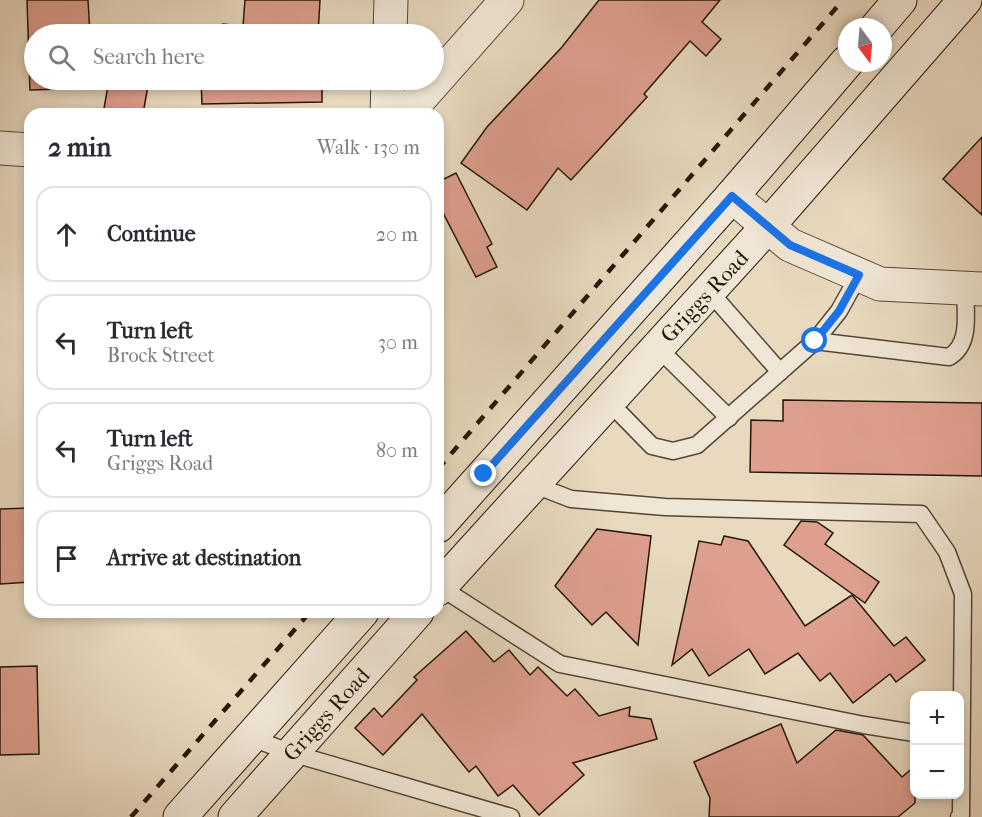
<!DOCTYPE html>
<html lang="en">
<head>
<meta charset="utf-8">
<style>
  body { margin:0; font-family:"IM FELL French Canon",serif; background:#f2f2f3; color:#2b2b33 }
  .controls { position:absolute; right:18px; bottom:18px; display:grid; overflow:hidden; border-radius:12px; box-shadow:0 3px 9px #0003 }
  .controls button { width:54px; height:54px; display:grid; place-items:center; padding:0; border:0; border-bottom:2px solid #e1e1e2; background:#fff; color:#2b2b33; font:30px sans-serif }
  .compass { position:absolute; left:838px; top:18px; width:54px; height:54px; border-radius:50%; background:#fff; box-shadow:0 3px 9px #0003; rotate:164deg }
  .stop { position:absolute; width:18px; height:18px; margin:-14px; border:4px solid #1a73e8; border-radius:50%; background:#fff }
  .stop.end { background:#1a73e8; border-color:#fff; box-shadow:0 2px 6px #0008 }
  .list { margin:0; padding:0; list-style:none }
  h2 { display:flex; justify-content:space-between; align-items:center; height:78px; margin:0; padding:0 24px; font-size:26px }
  h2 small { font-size:20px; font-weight:400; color:#7c7c81 }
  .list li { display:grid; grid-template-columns:39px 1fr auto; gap:18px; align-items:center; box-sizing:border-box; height:96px; margin:0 12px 12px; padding:0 12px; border:2px solid #e1e1e2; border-radius:18px }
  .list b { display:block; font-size:22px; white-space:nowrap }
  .list p { margin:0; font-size:20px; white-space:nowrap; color:#7c7c81 }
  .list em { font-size:20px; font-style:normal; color:#7c7c81 }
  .icon { flex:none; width:33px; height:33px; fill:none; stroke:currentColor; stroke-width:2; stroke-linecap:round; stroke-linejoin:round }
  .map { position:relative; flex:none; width:982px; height:817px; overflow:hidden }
  .search { position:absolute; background:#fff; box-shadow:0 3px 9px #0003; left:24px; top:24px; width:420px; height:66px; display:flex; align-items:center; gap:15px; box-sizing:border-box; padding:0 21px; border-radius:33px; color:#7c7c81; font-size:22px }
  .panel { position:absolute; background:#fff; box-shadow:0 3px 9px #0003; left:24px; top:108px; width:420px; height:510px; border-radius:18px }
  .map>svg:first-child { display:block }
  .building { fill:#de9f8e; stroke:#241608; stroke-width:1.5 }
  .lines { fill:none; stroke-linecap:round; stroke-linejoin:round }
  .lane-casing { stroke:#554736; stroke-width:19 }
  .street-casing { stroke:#554736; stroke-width:35 }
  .secondary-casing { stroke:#241608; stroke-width:35 }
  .lane { stroke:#f0e6d5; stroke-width:16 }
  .street { stroke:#f0e6d5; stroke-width:33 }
  .secondary { stroke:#f0e6d5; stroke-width:33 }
  .rail { stroke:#241608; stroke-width:4.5; stroke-dasharray:10 10; stroke-linecap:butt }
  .route { stroke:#1a73e8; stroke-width:8 }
  .labels { text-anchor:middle; stroke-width:4.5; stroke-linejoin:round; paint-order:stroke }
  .street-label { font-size:22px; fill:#241608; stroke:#f0e6d5 }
</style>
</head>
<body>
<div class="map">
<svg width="982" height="817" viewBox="0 0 982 817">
  <rect width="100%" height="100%" fill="#e8d9bf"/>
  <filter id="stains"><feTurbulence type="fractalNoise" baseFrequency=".00333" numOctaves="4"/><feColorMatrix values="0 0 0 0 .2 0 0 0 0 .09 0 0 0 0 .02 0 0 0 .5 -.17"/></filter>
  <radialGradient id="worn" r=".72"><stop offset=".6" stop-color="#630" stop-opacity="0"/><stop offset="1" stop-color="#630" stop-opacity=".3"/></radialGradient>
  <g class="building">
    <path d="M 27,0 L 88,0 L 90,34 L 34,34 L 34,80 L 92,80 L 92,88 L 30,90 Z"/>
    <path d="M 245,0 L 320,0 L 318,34 L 222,34 L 223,24 L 243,26 Z"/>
    <path d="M 599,0 L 720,0 L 702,22 L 721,39 L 706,56 L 690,41 L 644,94 L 647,97 L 571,180 L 558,168 L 527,210 L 461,163 L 487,127 L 562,47 Z"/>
    <path d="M 109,80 L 149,80 L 143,114 L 103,114 Z"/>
    <path d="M 201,80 L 322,80 L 322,102 L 202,104 Z"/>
    <path d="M 982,137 L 982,215 L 943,179 Z"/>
    <path d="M 456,173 L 492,244 L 487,247 L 497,267 L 476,277 L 438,203 L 438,182 Z"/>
    <path d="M 783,400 L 982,403 L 982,476 L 750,472 L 751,420 L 783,421 Z"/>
    <path d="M 30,508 L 30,582 L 0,584 L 0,509 Z"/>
    <path d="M 801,521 L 817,522 L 833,533 L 825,544 L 879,582 L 865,603 L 784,545 Z"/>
    <path d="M 597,529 L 651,536 L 638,645 L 606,612 L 592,625 L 555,586 Z"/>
    <path d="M 724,536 L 748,541 L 805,626 L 852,595 L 894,646 L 906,637 L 925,660 L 896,682 L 890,674 L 853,703 L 830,673 L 820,681 L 798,653 L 765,674 L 749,649 L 709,676 L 692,649 L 672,665 L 699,541 L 721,545 Z"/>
    <path d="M 466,631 L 494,662 L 509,650 L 530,675 L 538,667 L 567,696 L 575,689 L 599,716 L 630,707 L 629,716 L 651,719 L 657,739 L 573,763 L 584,775 L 539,815 L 513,785 L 498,796 L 476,766 L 469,772 L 422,714 L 383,755 L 355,728 L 374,708 L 382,717 L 417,680 L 414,677 Z"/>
    <path d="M 37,666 L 39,754 L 0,755 L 0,667 Z"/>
    <path d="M 781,724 L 797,763 L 836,730 L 863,735 L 902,777 L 915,766 L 915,803 L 898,817 L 709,817 L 710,798 L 694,762 Z"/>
  </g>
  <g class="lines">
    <g class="lane-casing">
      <g id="lane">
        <path d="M 709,291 L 780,372"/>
        <path d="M 815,341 L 949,357 C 972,344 965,311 965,288"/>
        <path d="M 657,347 L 729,418"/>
        <path d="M 608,401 L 652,446 L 673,451 L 697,445 L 815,341 L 839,311 L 859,275"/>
        <path d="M 532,484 L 571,499 L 665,507 L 921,514 L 947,552 L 963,594 L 961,815 L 959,817"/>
        <path d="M 440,587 L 560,664 L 864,725 L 914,733"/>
        <path d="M 250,737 L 291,753 L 511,817"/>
      </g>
    </g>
    <g class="street-casing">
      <g id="street">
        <path d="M 390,34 L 391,0"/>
        <path d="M 387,114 L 388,80"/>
        <path d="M 406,114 L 507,0"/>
        <path d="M 0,148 L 30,150"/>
        <path d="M 732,196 L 790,245 L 880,284 L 982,289"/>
      </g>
    </g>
    <g class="secondary-casing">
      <g id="secondary">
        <path d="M 877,27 L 900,0"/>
        <path d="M 438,526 L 732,196 L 847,62"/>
        <path d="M 438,589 L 768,226 L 965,0"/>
        <path d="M 180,817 L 362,612"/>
        <path d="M 235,817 L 417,612"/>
      </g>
    </g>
    <use href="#lane" class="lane"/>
    <use href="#street" class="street"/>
    <use href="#secondary" class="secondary"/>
    <g class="rail">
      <path d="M 438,469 L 843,0"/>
      <path d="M 131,817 L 310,612"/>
    </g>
  </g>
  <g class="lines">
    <path class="route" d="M 484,474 L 732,196 L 790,245 L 859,275 L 839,311 L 815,341"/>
  </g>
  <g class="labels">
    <g class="street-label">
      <text transform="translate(704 296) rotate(-47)" y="8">Griggs Road</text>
      <text transform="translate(326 714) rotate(-48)" y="8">Griggs Road</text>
    </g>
  </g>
  <rect width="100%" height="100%" filter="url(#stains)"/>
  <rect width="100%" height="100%" fill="url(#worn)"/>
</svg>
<div class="controls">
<button>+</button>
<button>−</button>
</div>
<svg class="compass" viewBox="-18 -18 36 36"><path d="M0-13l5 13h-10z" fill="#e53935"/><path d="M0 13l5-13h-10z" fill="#7c7c81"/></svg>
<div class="stop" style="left:815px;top:341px"></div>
<div class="stop end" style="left:484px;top:474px"></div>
<div class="search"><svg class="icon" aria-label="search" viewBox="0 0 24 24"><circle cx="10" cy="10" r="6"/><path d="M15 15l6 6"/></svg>Search here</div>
<section class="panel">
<h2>2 min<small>Walk · 130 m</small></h2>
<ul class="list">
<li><svg class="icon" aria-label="ahead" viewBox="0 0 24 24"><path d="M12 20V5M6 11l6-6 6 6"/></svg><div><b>Continue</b></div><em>20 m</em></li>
<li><svg class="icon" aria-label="left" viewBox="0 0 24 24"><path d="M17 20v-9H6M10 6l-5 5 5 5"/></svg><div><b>Turn left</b><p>Brock Street</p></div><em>30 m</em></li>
<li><svg class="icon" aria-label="left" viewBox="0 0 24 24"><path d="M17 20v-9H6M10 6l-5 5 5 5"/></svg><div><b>Turn left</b><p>Griggs Road</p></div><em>80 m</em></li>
<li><svg class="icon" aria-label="arrive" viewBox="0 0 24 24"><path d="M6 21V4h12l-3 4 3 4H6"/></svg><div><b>Arrive at destination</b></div></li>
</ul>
</section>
</div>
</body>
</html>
